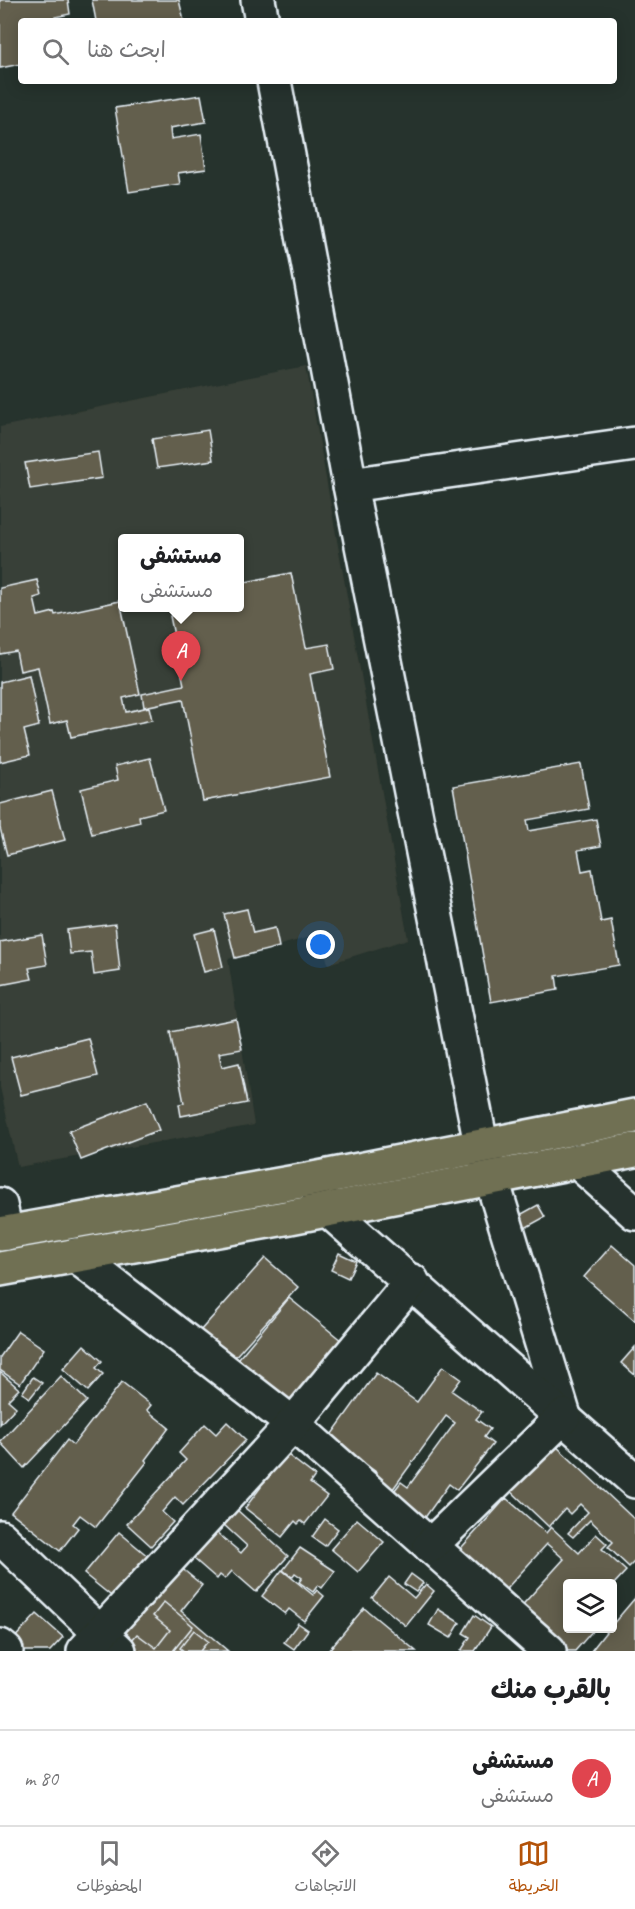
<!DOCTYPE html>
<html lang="ar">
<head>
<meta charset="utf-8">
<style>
  body { margin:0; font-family:Caveat,"Playpen Sans Arabic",sans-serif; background:#f6f6f6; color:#202124; direction:rtl }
  .controls { position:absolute; right:18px; bottom:18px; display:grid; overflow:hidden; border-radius:6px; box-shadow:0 3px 15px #0003 }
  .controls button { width:54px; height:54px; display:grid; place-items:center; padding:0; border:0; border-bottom:2px solid #e0e0e0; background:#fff; color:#202124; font:30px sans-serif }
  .you { position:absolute; left:321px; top:945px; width:21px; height:21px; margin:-15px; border:4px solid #fff; border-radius:50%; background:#1a73e8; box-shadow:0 0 0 9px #1a73e833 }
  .badge { display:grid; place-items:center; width:39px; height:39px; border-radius:50%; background:#b45309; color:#fff; font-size:20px; font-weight:700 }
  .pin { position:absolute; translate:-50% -50px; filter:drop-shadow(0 2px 3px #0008) }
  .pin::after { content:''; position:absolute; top:32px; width:21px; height:18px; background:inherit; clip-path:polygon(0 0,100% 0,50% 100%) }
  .popup { position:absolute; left:118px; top:534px; width:126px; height:78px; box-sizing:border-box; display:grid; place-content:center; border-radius:6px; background:#fff; filter:drop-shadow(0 2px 4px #0005); font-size:20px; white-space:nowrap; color:#757577 }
  .popup b { font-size:22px; color:#202124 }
  .popup::after { content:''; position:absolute; left:50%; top:100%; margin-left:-12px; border:12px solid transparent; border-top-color:#fff }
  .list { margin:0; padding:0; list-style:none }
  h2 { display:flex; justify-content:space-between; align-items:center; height:78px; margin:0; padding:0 24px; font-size:26px }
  h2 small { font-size:20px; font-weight:400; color:#757577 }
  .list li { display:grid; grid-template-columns:39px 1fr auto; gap:18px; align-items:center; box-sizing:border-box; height:96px; padding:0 24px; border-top:2px solid #e0e0e0 }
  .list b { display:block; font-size:22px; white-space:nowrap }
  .list p { margin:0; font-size:20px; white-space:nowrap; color:#757577 }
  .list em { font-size:20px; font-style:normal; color:#757577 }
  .icon { flex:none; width:33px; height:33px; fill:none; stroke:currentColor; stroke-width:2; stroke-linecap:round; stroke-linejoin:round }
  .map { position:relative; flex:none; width:635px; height:1651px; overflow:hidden; direction:ltr }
  .search { position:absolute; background:#fff; box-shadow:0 3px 15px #0003; left:18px; right:18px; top:18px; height:66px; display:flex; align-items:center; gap:15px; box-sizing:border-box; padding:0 21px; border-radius:6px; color:#757577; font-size:22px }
  .sheet { height:174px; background:#fff }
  nav { display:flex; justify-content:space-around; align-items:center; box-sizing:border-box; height:84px; border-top:2px solid #e0e0e0; background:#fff; font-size:16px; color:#757577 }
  nav a { display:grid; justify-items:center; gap:3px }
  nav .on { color:#b45309 }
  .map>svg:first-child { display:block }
  .built { fill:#394037; fill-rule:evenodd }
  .building { fill:#645f4d; stroke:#e8f1f8; stroke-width:1.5 }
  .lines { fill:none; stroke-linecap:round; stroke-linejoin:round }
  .minor-casing { stroke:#e8f1f8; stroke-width:38 }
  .major-casing { stroke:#e8f1f8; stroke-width:38 }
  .minor { stroke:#26332d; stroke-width:33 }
  .major { stroke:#706f52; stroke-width:33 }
</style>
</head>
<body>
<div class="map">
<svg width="635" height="1651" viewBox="0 0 635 1651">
  <rect width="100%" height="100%" fill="#26332d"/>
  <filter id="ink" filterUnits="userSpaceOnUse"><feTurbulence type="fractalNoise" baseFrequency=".0167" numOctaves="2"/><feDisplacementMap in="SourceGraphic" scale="12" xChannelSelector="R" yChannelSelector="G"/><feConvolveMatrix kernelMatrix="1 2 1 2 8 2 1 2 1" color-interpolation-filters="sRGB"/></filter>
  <g filter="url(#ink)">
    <path class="built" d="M 306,366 L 408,939 L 328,964 L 321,934 L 228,959 L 254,1125 L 18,1167 L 0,1087 L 0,427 ZM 122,538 L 240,538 L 240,608 L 122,608 Z"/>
    <g class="building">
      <path d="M 0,0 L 68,0 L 70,14 L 55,17 L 56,21 L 21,21 L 21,64 L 0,68 Z"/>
      <path d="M 92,0 L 179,0 L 184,21 L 96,21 Z"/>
      <path d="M 201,95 L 206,122 L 170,128 L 171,139 L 201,134 L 206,169 L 178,173 L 180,184 L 129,192 L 115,108 Z"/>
      <path d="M 208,430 L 213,460 L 157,468 L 152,439 Z"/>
      <path d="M 98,452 L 102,478 L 30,489 L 25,463 Z"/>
      <path d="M 291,573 L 306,648 L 329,644 L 334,669 L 310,674 L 330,777 L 203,801 L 183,699 L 144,707 L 142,694 L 184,685 L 170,616 L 187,612 L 186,608 L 240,608 L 240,583 Z"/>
      <path d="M 37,580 L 41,596 L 34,598 L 38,616 L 54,612 L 55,615 L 120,601 L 140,694 L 123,698 L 126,712 L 149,707 L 152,720 L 71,737 L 67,720 L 50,724 L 38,667 L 20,671 L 16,651 L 0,654 L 0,588 Z"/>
      <path d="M 29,675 L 39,726 L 24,730 L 30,755 L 0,762 L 0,682 Z"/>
      <path d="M 150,758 L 164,810 L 139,816 L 140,822 L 92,834 L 81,789 L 118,780 L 115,766 Z"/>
      <path d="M 581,764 L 589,809 L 527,820 L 529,831 L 596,819 L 601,846 L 578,850 L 582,871 L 592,869 L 601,922 L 611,920 L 619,965 L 556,976 L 558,990 L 491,1002 L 453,786 Z"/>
      <path d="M 52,791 L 65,840 L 7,855 L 0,828 L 0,804 Z"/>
      <path d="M 247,909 L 253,933 L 275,928 L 279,947 L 235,958 L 224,914 Z"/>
      <path d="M 115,924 L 120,971 L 94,975 L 91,952 L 70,954 L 67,930 Z"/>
      <path d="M 214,929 L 223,967 L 204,972 L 194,934 Z"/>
      <path d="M 42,935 L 47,965 L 29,968 L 32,979 L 0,985 L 0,942 Z"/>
      <path d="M 236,1019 L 242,1049 L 219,1053 L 222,1067 L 239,1063 L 247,1103 L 181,1116 L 179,1104 L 184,1103 L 170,1032 Z"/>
      <path d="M 88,1038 L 98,1076 L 21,1095 L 11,1057 Z"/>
      <path d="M 147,1101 L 159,1130 L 81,1160 L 69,1131 Z"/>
      <path d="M 538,1205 L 545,1217 L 525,1228 L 518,1216 Z"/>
      <path d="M 612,1245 L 635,1265 L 635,1321 L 584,1277 Z"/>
      <path d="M 339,1253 L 356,1261 L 348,1278 L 331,1270 Z"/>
      <path d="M 265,1258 L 298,1287 L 233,1359 L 200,1331 Z"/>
      <path d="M 289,1298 L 347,1345 L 293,1412 L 234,1364 Z"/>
      <path d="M 18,1331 L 44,1349 L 20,1384 L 0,1370 L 0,1357 Z"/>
      <path d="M 84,1345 L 102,1361 L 96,1368 L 103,1374 L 88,1391 L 63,1369 Z"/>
      <path d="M 635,1347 L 635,1375 L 621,1363 Z"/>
      <path d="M 443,1366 L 461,1379 L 452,1391 L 482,1412 L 476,1419 L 490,1429 L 484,1437 L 493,1444 L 457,1490 L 449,1484 L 424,1519 L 391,1495 L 401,1482 L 408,1487 L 455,1423 L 446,1416 L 390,1493 L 371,1480 L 376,1472 L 329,1438 L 376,1373 L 417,1402 Z"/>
      <path d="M 0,1372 L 19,1389 L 8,1400 L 16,1407 L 0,1424 Z"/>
      <path d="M 61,1376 L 87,1401 L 24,1468 L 0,1442 Z"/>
      <path d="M 33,1377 L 42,1383 L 30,1398 L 22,1393 Z"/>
      <path d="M 122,1382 L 151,1405 L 147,1410 L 169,1428 L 145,1460 L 147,1462 L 96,1527 L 80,1515 L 73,1524 L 78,1528 L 60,1551 L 11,1512 L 67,1440 L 73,1445 Z"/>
      <path d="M 227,1422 L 246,1440 L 183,1505 L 175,1497 L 162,1512 L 173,1522 L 151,1546 L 127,1524 L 186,1460 L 179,1453 L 205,1424 L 216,1434 Z"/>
      <path d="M 555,1445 L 635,1520 L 635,1561 L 629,1567 L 608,1547 L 613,1542 L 590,1520 L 573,1537 L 568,1533 L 588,1512 L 580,1504 L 570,1514 L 565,1509 L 549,1527 L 510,1490 Z"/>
      <path d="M 284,1452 L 315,1476 L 310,1483 L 327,1496 L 305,1524 L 301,1521 L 298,1524 L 295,1521 L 282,1537 L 245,1508 L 261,1487 L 258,1485 Z"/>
      <path d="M 506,1498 L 546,1533 L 551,1527 L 579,1553 L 596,1534 L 607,1544 L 602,1549 L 626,1571 L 612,1586 L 612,1584 L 568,1584 L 568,1628 L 595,1628 L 575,1651 L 558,1651 L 516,1612 L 564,1559 L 547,1544 L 498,1598 L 453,1557 Z"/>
      <path d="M 236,1509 L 288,1556 L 256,1592 L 232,1571 L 225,1579 L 220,1575 L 217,1579 L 193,1558 L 216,1532 L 241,1553 L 247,1546 L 223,1524 Z"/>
      <path d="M 325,1519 L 338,1529 L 325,1546 L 312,1537 Z"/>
      <path d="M 357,1519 L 384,1542 L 358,1572 L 331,1549 Z"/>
      <path d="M 119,1532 L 149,1557 L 115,1599 L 84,1574 Z"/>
      <path d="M 300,1548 L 335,1571 L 322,1588 L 318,1585 L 313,1592 L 299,1582 L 302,1578 L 295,1573 L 292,1577 L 283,1570 Z"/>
      <path d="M 174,1562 L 202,1585 L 181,1611 L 228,1651 L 128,1651 L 112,1637 Z"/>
      <path d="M 282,1570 L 313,1595 L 317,1590 L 324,1596 L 304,1621 L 289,1609 L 285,1614 L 262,1596 Z"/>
      <path d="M 411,1574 L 423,1583 L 416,1592 L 404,1584 Z"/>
      <path d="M 389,1577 L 414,1598 L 426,1584 L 434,1591 L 406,1626 L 372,1598 Z"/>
      <path d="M 635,1598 L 635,1651 L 591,1651 L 609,1628 L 612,1628 L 612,1625 Z"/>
      <path d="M 164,1602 L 193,1626 L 173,1651 L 131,1651 L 126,1647 L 137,1634 L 156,1648 L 170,1630 L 153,1616 Z"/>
      <path d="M 364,1608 L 416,1651 L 328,1651 Z"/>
      <path d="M 438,1609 L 460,1623 L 451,1638 L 429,1625 Z"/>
      <path d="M 37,1614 L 63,1637 L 50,1651 L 13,1651 L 7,1646 Z"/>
      <path d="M 474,1615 L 491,1627 L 475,1651 L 461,1651 L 470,1637 L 463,1633 Z"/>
      <path d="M 298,1623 L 308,1630 L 294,1649 L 284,1642 Z"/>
      <path d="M 194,1630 L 208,1641 L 200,1651 L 184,1651 L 180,1648 Z"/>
    </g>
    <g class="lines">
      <g class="minor-casing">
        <g id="minor">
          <path d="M 258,0 L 262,21"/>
          <path d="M 274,81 L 350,485 L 481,1144 L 564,1416"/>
          <path d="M 350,485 L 635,444"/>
          <path d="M 577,1161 L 635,1213"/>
          <path d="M 317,1189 L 327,1209 L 635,1481"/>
          <path d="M 0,1205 L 6,1233"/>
          <path d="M 75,1255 L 293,1424 L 549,1651"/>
          <path d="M 0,1537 L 119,1651"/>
          <path d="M 430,1546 L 564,1416"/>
          <path d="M 0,1646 L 6,1651"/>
          <path d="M 84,1651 L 293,1424 L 412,1281"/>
        </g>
      </g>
      <g class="major-casing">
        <g id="major">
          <path d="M 0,1234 L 313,1179 L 635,1116"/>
          <path d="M 0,1269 L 285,1218 L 635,1150"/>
        </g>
      </g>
      <use href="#minor" class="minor"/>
      <use href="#major" class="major"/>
    </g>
  </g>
</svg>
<div class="controls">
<button><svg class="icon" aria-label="layers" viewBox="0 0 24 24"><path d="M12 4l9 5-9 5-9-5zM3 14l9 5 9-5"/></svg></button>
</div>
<div class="you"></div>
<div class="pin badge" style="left:181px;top:681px;background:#e0444e">A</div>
<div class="popup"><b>مستشفى</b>مستشفى</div>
<div class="search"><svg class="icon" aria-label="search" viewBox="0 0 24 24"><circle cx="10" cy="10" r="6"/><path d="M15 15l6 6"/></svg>ابحث هنا</div>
</div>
<section class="sheet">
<h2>بالقرب منك<small></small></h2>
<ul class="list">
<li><span class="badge" style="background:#e0444e">A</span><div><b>مستشفى</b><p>مستشفى</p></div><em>80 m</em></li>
</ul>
</section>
<nav>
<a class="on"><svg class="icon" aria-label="map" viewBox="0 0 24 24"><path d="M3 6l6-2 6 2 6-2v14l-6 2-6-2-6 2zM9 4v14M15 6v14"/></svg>الخريطة</a>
<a><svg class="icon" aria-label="directions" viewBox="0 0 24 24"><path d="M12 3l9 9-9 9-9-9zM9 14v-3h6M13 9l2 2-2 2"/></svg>الاتجاهات</a>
<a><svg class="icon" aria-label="saved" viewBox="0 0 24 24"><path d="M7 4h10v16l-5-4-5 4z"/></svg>المحفوظات</a>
</nav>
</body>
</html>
